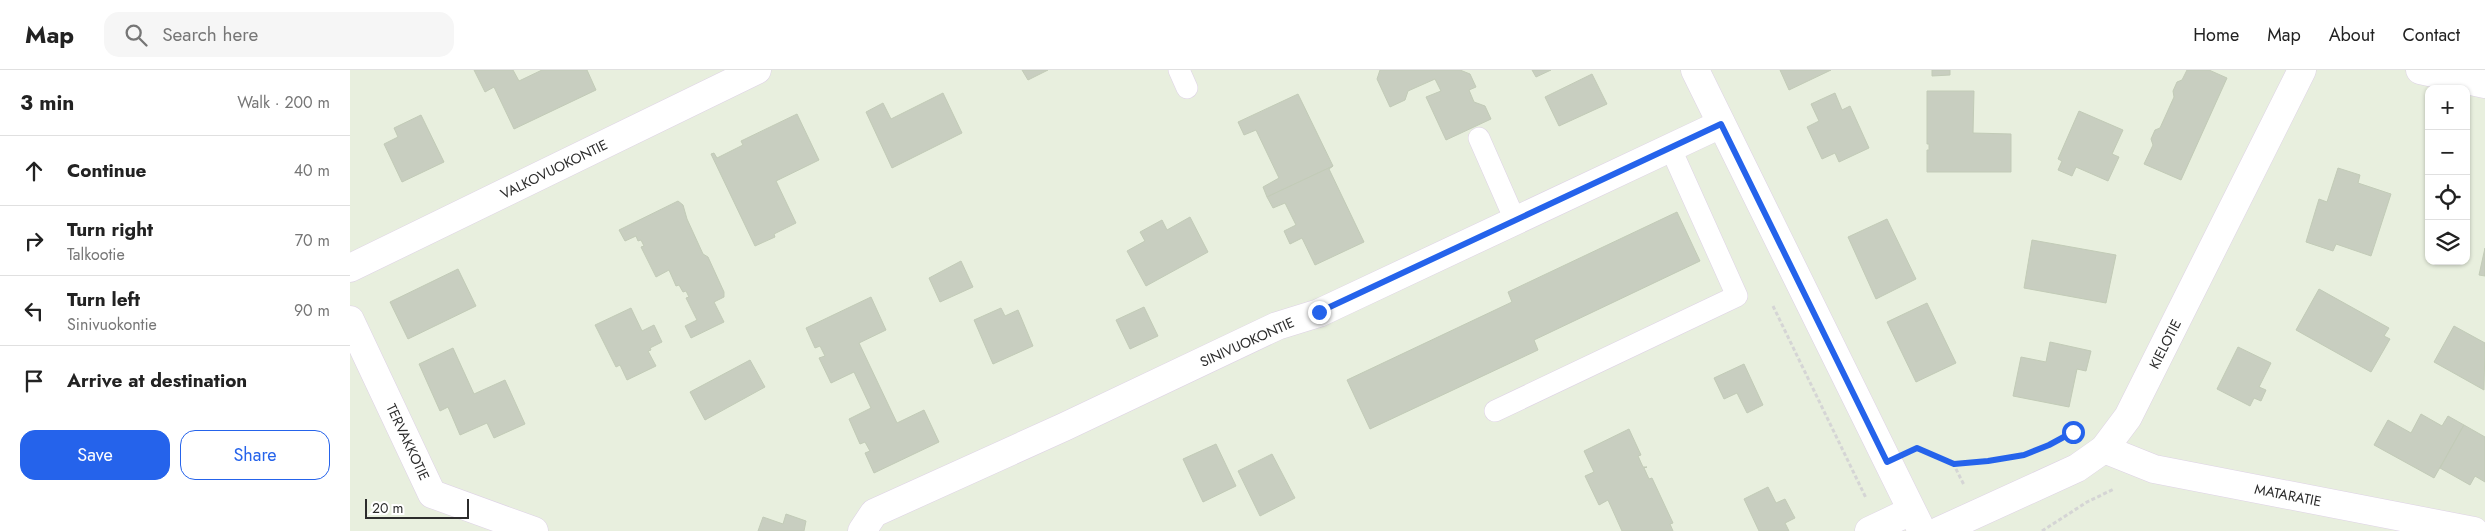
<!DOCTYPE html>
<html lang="en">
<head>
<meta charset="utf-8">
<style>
  body { margin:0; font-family:Jost,sans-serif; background:#f6f6f6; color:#222 }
  .controls { position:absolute; right:15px; top:15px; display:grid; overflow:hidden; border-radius:10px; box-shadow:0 1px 4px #0004 }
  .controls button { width:45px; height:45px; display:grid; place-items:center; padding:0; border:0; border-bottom:1px solid #e0e0e0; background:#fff; color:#222; font:25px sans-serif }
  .scale { position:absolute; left:15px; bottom:12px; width:104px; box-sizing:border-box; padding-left:5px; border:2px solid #2c2c2c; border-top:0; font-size:14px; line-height:18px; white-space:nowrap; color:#2c2c2c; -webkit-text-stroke:4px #fff; paint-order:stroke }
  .stop { position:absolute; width:15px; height:15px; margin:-11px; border:4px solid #2563eb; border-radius:50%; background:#fff }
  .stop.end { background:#2563eb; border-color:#fff; box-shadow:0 1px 5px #0008 }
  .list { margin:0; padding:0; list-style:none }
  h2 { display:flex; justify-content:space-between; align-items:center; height:65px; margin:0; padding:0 20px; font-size:21px }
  h2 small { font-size:16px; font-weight:400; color:#767676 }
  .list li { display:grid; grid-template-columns:32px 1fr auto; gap:15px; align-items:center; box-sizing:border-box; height:70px; padding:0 20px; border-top:1px solid #e0e0e0 }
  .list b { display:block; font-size:19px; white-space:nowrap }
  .list p { margin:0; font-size:16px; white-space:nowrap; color:#767676 }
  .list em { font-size:16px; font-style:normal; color:#767676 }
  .actions { display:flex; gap:10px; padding:15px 20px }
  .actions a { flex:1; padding:11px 0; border:1px solid #2563eb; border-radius:15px; text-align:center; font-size:18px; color:#2563eb }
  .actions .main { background:#2563eb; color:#fff }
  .icon { flex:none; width:28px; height:28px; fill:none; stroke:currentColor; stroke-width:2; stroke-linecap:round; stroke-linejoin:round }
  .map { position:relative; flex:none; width:2135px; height:461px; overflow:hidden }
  header { display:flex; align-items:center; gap:30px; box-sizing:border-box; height:70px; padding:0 25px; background:#fff; border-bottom:1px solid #e0e0e0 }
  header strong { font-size:24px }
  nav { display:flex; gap:28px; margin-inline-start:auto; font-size:18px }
  .search { width:350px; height:45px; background:#f6f6f6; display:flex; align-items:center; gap:12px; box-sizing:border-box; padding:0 18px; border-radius:15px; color:#767676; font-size:19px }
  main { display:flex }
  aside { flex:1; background:#fff }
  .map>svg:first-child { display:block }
  .building { fill:#c8cec0; stroke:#c2cbb7 }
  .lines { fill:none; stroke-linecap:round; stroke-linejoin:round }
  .lane-casing { stroke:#ded2e6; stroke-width:22 }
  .street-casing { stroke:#ded2e6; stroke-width:29 }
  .secondary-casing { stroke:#ded2e6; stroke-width:29 }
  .path { stroke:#d5d5d5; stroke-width:3; stroke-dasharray:4 2.5; stroke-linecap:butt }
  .lane { stroke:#fff; stroke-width:21 }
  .street { stroke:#fff; stroke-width:28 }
  .secondary { stroke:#fff; stroke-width:28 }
  .route { stroke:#2563eb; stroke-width:6 }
  .labels { text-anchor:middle; stroke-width:4; stroke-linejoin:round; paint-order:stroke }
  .street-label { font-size:14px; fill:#2c2c2c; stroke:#fff }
</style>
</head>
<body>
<header>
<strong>Map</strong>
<div class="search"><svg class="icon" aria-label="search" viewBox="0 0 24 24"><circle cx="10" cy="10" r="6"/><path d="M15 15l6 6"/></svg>Search here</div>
<nav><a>Home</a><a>Map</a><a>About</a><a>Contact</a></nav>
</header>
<main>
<aside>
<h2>3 min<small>Walk · 200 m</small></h2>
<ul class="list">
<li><svg class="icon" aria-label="ahead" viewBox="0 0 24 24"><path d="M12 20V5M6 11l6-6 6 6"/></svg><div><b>Continue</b></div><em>40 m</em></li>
<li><svg class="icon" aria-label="right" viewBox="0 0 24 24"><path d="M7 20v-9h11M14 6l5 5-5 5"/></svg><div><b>Turn right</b><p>Talkootie</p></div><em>70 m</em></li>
<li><svg class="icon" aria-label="left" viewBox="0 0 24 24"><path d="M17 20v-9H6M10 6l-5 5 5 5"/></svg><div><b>Turn left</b><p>Sinivuokontie</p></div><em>90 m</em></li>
<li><svg class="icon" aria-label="arrive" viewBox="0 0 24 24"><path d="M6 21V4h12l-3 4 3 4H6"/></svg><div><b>Arrive at destination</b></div></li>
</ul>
<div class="actions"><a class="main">Save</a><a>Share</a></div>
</aside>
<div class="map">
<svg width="2135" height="461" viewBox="0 0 2135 461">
  <rect width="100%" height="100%" fill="#e8efde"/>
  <g class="building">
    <path d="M 124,0 L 163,0 L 169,11 L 192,0 L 237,0 L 246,20 L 164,59 L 144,17 L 135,22 Z"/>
    <path d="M 672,0 L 698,0 L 678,10 Z"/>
    <path d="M 1030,0 L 1110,0 L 1120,4 L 1126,17 L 1119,20 L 1124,32 L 1135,36 L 1141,49 L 1096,70 L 1076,27 L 1091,21 L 1085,9 L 1058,21 L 1055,30 L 1040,37 L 1027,9 Z"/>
    <path d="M 1182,0 L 1201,0 L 1186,7 Z"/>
    <path d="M 1430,0 L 1481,0 L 1439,20 Z"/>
    <path d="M 1582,0 L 1600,0 L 1600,5 L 1582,6 Z"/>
    <path d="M 1837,0 L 1859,0 L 1877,8 L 1831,110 L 1794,94 L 1803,75 L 1801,69 L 1805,60 L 1810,58 L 1824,27 L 1823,21 L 1827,12 L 1832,10 Z"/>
    <path d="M 1242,4 L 1257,34 L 1209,56 L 1195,27 Z"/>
    <path d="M 1577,21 L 1624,21 L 1623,63 L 1661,64 L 1661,102 L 1577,102 L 1577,80 L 1579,80 L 1579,74 L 1577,74 Z"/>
    <path d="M 593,23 L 612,63 L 542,98 L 516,42 L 533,33 L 541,49 Z"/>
    <path d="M 1485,23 L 1492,40 L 1500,36 L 1519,78 L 1489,92 L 1485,83 L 1472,89 L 1457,57 L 1469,51 L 1461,34 Z"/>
    <path d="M 948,24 L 983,96 L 917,127 L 913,117 L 929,108 L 906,60 L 894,65 L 888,52 Z"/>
    <path d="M 1729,41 L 1773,60 L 1762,84 L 1769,87 L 1758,111 L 1726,97 L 1722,106 L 1708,100 L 1712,91 L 1708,89 Z"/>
    <path d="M 447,44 L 469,90 L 426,111 L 446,153 L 424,164 L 425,167 L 405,176 L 361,84 L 364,83 L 367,88 L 393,75 L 391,71 Z"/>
    <path d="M 71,45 L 94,92 L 52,112 L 34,74 L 48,67 L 44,58 Z"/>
    <path d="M 983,96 L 979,99 L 1014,172 L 965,195 L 952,168 L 940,174 L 934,161 L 946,155 L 935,133 L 923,138 L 917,127 Z"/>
    <path d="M 1988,98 L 2010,105 L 2008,113 L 2041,124 L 2021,186 L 1986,174 L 1983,181 L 1956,172 L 1969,129 L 1977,132 Z"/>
    <path d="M 328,131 L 333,135 L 337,149 L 353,184 L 358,187 L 374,222 L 374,227 L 364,232 L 374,252 L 341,268 L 335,256 L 347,250 L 336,228 L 339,227 L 336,221 L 333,222 L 329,215 L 326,216 L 319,200 L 306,207 L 291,177 L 294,176 L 291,170 L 288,171 L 286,166 L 275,171 L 269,160 Z"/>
    <path d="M 1327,142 L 1350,191 L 1184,270 L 1188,280 L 1020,359 L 997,310 L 1162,232 L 1158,222 Z"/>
    <path d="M 840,147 L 858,182 L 796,216 L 777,181 L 795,171 L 790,162 L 812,150 L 817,160 Z"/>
    <path d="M 1537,149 L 1566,209 L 1526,229 L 1498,167 Z"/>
    <path d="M 1682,170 L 1766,185 L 1756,233 L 1674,218 Z"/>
    <path d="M 2135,178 L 2135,206 L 2129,205 Z"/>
    <path d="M 611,191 L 623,217 L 590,232 L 579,208 Z"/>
    <path d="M 108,199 L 126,236 L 58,269 L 40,232 Z"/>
    <path d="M 1969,219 L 2039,258 L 2034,266 L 2040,269 L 2021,302 L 1946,260 Z"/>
    <path d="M 521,227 L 536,260 L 509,273 L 547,353 L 574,340 L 589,372 L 524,403 L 515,383 L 520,381 L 515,372 L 510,374 L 499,349 L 521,338 L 504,302 L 481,313 L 469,288 L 475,286 L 470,276 L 465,278 L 456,258 Z"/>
    <path d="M 1577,233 L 1606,293 L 1566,312 L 1537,252 Z"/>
    <path d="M 794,237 L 808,266 L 780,279 L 766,250 Z"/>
    <path d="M 281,238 L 292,261 L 304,255 L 312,272 L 300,278 L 301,280 L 298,281 L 306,296 L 277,310 L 270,295 L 266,297 L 245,255 Z"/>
    <path d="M 651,238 L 655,246 L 668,240 L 683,276 L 643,294 L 624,250 Z"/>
    <path d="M 2104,256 L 2135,273 L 2134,320 L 2084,292 Z"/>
    <path d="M 1700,272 L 1741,281 L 1736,301 L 1727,299 L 1719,337 L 1663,326 L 1671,287 L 1696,292 Z"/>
    <path d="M 1888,277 L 1921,293 L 1909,317 L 1916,320 L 1911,331 L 1904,328 L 1900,336 L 1867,319 Z"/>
    <path d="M 103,278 L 124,324 L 155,310 L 175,354 L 144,368 L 137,353 L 110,365 L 98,337 L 90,341 L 69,294 Z"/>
    <path d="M 400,290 L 415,317 L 355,350 L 340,322 Z"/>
    <path d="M 1394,294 L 1413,335 L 1397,343 L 1387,323 L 1374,329 L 1364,308 Z"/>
    <path d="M 2071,344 L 2092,356 L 2098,346 L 2114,355 L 2084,408 L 2024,375 L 2038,350 L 2061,363 Z"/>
    <path d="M 2114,355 L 2135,367 L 2135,412 L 2125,406 L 2120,415 L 2090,398 Z"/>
    <path d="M 1279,359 L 1291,385 L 1288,386 L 1293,397 L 1297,397 L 1294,398 L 1299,409 L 1302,408 L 1323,453 L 1320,454 L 1323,461 L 1272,461 L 1258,430 L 1249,435 L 1235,406 L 1244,402 L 1234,381 Z"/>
    <path d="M 866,374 L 886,416 L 853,432 L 833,389 Z"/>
    <path d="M 922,384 L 945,428 L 910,446 L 888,401 Z"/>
    <path d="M 1418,417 L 1426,433 L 1435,429 L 1445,448 L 1435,453 L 1439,461 L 1409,461 L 1394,429 Z"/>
    <path d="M 436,444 L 456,451 L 454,461 L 408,461 L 413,447 L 433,454 Z"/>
  </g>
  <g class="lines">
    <g class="lane-casing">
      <g id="lane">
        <path d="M 829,0 L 837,18"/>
        <path d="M 1129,68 L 1165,150"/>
        <path d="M 1145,341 L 1387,226 L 1320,77"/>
      </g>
    </g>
    <g class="street-casing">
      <g id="street">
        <path d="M 2070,0 L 2135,14"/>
        <path d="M 0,198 L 407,0"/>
        <path d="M 0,250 L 82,424 L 184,461"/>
        <path d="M 1754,379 L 1804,399 L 2124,461"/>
        <path d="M 512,461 L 524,443 L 714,357 L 927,256 L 969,243 L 1371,54"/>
        <path d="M 1519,461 L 1561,441"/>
        <path d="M 1589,461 L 1727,398 L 1754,379 L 1778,347 L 1952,0"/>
      </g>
    </g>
    <g class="secondary-casing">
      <path id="secondary" d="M 1345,0 L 1572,461"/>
    </g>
    <g class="path">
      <path d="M 1423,236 L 1516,428"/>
      <path d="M 1567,378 L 1603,393 L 1638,391 L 1675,385"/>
      <path d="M 1603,393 L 1614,415"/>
      <path d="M 1692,461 L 1737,432 L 1764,419"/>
    </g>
    <use href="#lane" class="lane"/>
    <use href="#street" class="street"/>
    <use href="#secondary" class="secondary"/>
  </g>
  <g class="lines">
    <path class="route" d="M 969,242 L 1371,54 L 1537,392 L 1567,378 L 1604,394 L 1638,391 L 1674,385 L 1699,375 L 1723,362"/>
  </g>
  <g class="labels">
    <g class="street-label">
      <text transform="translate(204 99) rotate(-26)" y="5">VALKOVUOKONTIE</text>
      <text transform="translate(897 272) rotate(-24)" y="5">SINIVUOKONTIE</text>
      <text transform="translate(1815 274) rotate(-63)" y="5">KIELOTIE</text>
      <text transform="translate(58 372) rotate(65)" y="5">TERVAKKOTIE</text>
      <text transform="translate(1938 425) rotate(11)" y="5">MATARATIE</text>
    </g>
  </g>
</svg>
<div class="controls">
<button>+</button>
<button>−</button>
<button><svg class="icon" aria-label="locate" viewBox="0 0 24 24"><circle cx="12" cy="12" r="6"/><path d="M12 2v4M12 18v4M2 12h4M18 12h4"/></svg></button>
<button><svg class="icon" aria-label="layers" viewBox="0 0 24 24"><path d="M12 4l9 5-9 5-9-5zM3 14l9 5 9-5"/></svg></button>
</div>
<div class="scale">20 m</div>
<div class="stop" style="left:1723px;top:362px"></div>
<div class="stop end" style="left:969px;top:242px"></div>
</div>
</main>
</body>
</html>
